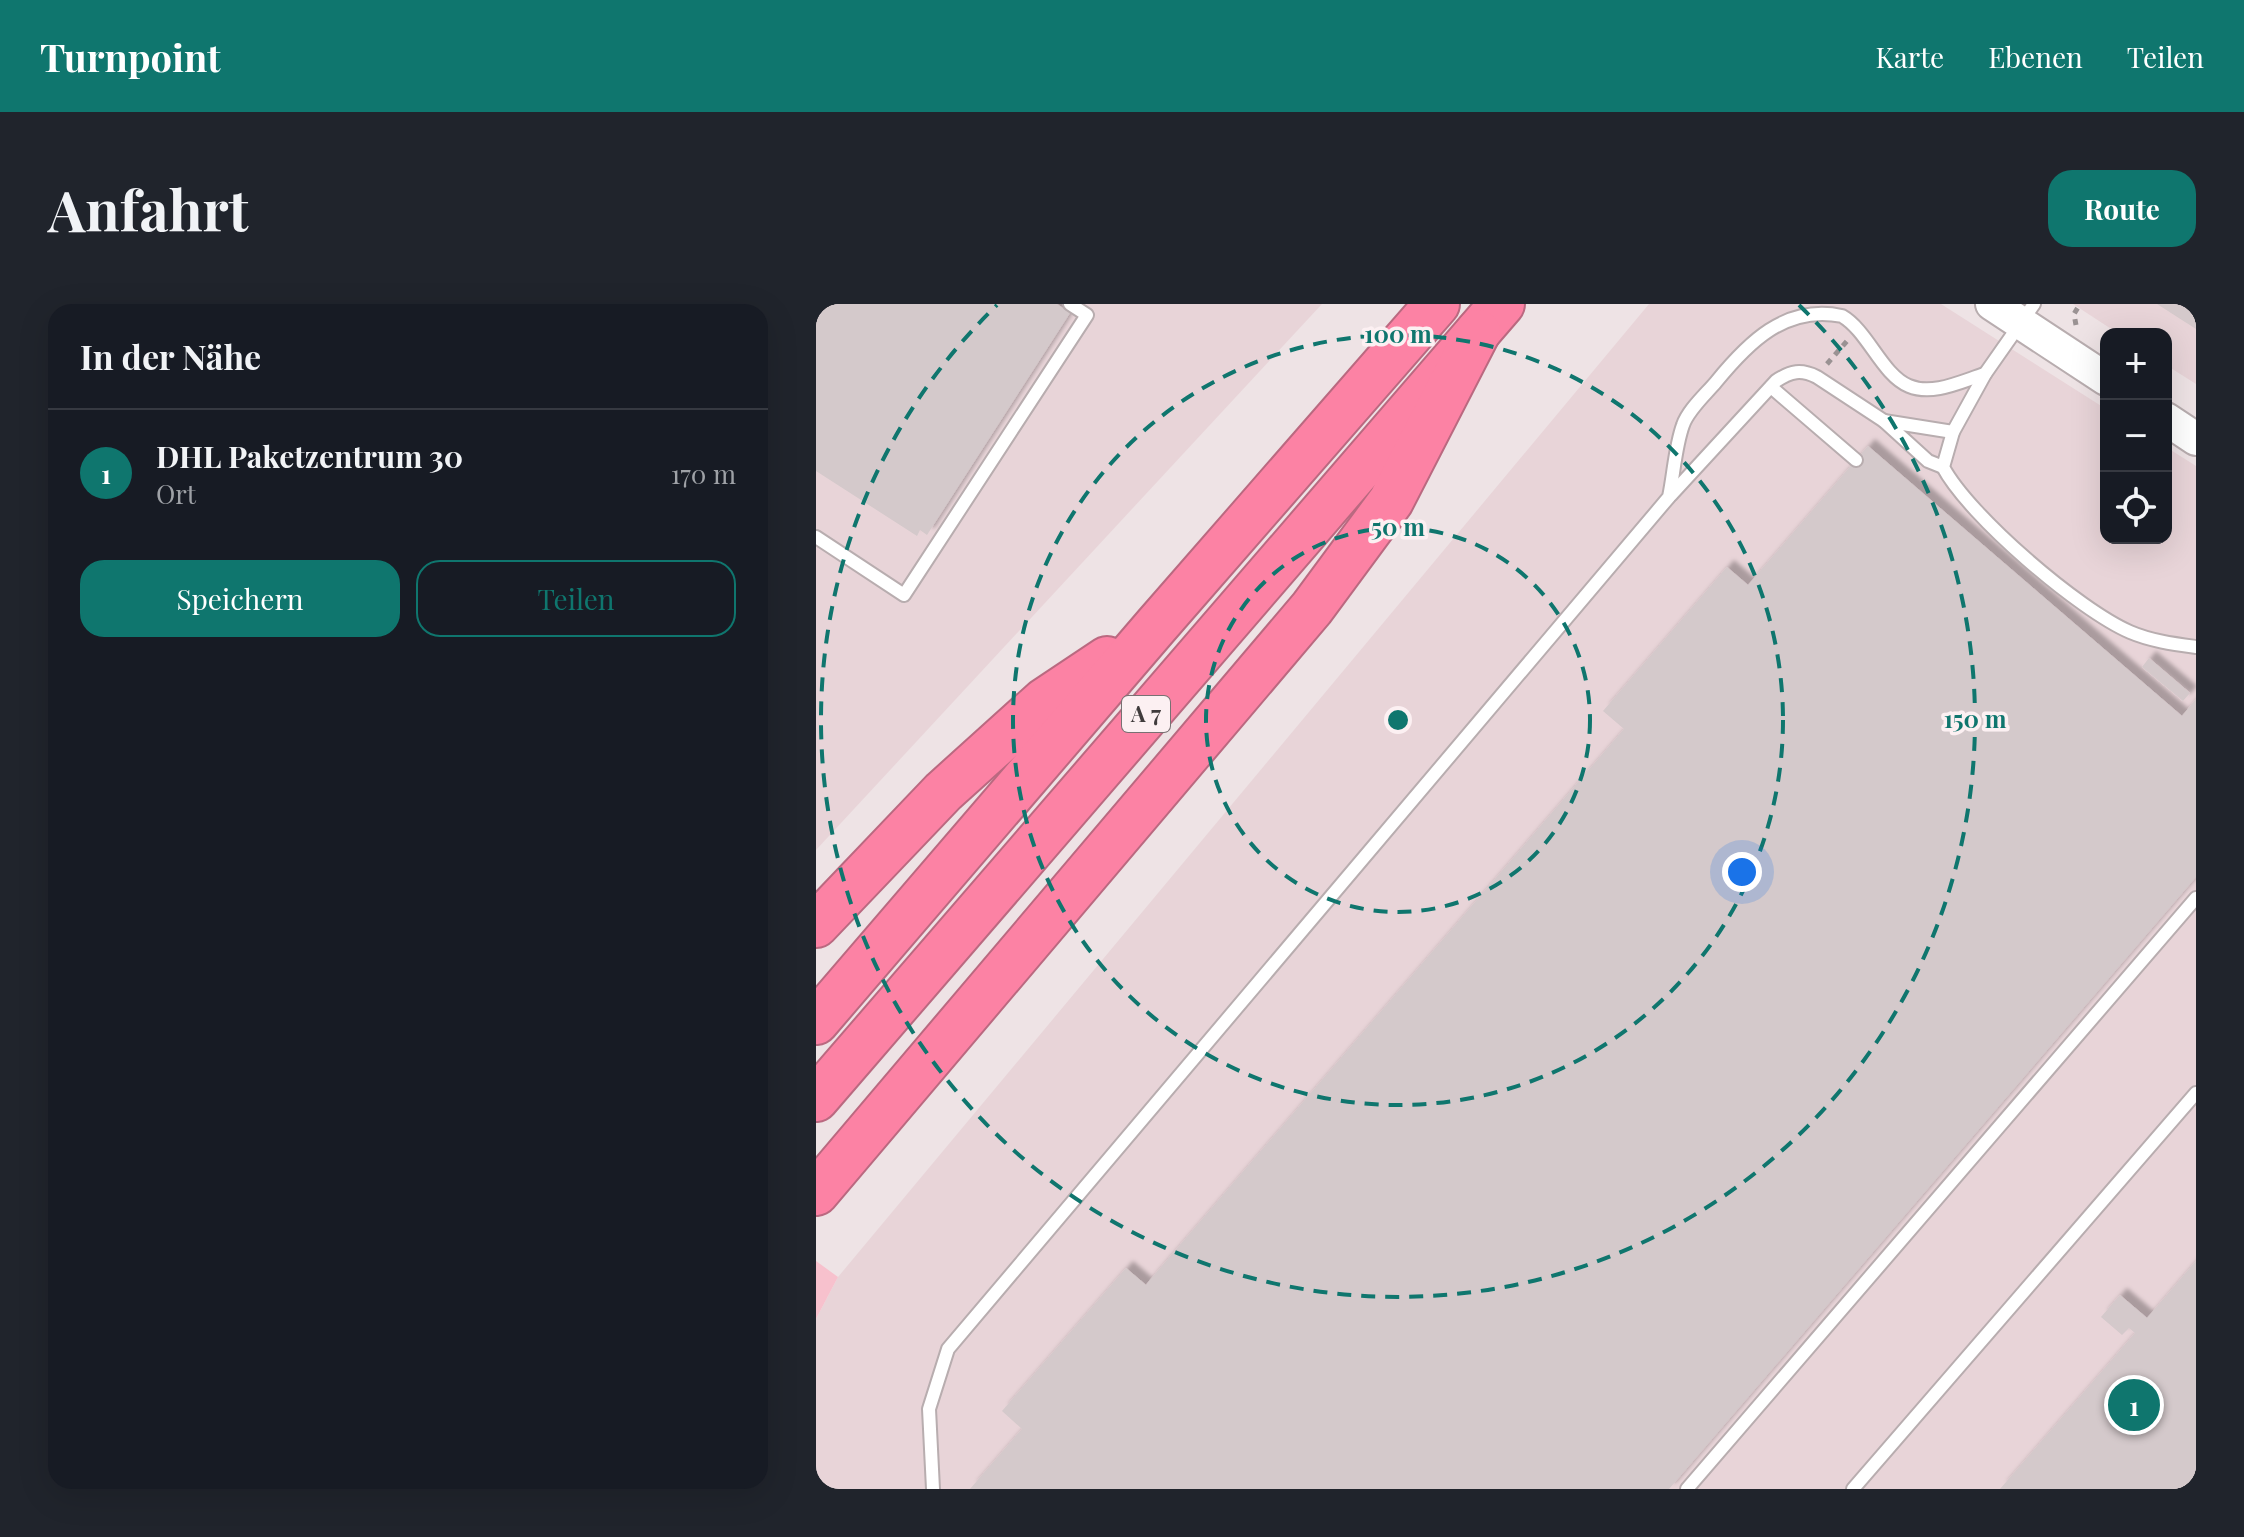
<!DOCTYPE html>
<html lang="de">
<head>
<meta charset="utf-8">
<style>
  body { margin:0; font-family:"Playfair Display",serif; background:#20242c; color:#f1f3f6 }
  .controls { position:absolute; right:24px; top:24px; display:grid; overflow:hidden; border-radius:16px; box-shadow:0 8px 32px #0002 }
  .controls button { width:72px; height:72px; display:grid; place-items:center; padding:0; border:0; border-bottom:2px solid #363941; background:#171b24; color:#f1f3f6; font:40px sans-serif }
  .you { position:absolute; left:926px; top:568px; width:28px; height:28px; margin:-20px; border:6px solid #fff; border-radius:50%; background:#1a73e8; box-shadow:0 0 0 12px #1a73e833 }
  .badge { display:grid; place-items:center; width:52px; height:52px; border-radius:50%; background:#0f766e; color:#fff; font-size:26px; font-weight:700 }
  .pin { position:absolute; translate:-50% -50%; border:4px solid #fff; box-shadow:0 2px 8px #0006 }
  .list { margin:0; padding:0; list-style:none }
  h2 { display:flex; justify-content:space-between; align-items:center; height:104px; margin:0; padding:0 32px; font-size:34px }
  h2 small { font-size:26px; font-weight:400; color:#9ea1a6 }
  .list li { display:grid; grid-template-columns:52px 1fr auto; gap:24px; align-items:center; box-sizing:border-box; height:128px; padding:0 32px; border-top:2px solid #363941 }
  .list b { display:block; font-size:30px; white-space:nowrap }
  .list p { margin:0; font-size:26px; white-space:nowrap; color:#9ea1a6 }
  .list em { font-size:26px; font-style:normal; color:#9ea1a6 }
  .actions { display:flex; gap:16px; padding:24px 32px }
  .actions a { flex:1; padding:18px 0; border:2px solid #0f766e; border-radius:24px; text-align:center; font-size:28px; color:#0f766e }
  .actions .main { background:#0f766e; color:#fff }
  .icon { flex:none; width:44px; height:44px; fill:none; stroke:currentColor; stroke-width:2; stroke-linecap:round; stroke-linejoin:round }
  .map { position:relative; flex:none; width:1380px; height:1185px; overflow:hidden; border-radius:24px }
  header { display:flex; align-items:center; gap:48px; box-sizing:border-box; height:112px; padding:0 40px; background:#0f766e; color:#fff }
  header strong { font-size:38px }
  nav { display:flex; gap:44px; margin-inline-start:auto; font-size:28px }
  .intro { display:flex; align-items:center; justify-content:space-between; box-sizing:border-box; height:192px; padding:0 48px }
  h1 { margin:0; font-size:56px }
  .button { padding:20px 36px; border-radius:24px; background:#0f766e; color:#fff; font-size:28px; font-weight:700 }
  main { display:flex; gap:48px; padding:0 48px }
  aside { flex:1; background:#171b24; border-radius:24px; box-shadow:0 8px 32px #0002 }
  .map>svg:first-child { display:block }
  .built { fill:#e8d4d8 }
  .green { fill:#f7c1cd }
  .building { fill:#d4c9cb; filter:url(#shadow) }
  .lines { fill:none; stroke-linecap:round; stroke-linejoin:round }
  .service-casing { stroke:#b8adaf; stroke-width:16 }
  .tertiary-casing { stroke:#b8adaf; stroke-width:36 }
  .motorway-casing { stroke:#ba6980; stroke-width:48 }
  .path { stroke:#9a9293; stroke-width:5; stroke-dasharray:6 6; stroke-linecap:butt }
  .service { stroke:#fff; stroke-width:12 }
  .tertiary { stroke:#fff; stroke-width:32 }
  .motorway { stroke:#fc82a4; stroke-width:44 }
  .ring { fill:none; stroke:#0f766e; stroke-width:4; stroke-dasharray:14 10 }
  .labels { text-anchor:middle; stroke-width:7; stroke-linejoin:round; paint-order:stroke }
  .shield { fill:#fcf0f2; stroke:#787173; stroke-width:2 }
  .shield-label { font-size:22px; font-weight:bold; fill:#403b3c }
  .centre { fill:#0f766e; stroke:#fcf0f2; stroke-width:4 }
  .ring-label { font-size:24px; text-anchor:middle; font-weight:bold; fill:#0f766e; stroke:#fcf0f2; stroke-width:7; stroke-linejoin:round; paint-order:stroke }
</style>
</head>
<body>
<header>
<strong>Turnpoint</strong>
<nav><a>Karte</a><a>Ebenen</a><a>Teilen</a></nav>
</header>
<div class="intro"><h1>Anfahrt</h1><a class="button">Route</a></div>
<main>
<aside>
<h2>In der Nähe<small></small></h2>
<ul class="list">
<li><span class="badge">1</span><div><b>DHL Paketzentrum 30</b><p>Ort</p></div><em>170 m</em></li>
</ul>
<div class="actions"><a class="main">Speichern</a><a>Teilen</a></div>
</aside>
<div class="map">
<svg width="1380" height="1185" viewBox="0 0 1380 1185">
  <defs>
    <filter id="shadow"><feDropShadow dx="7" dy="-7" stdDeviation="2" flood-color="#0004"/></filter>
  </defs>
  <rect width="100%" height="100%" fill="#eee3e5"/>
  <g class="built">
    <path d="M 0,0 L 506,0 L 0,546 Z"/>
    <path d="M 833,0 L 1125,0 L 1290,105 L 1290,234 L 1350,234 L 1350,143 L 1380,162 L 1380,1185 L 0,1185 L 0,1015 L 22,973 Z"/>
    <path d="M 1257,0 L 1380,0 L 1380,80 L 1350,61 L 1350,30 L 1303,30 Z"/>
  </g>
  <path class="green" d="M 0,957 L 22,973 L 0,1015 Z"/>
  <g class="building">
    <path d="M 0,0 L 241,0 L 254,9 L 111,231 L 104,226 L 101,232 L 0,167 Z"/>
    <path d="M 1341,0 L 1380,0 L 1380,25 Z"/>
    <path d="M 1052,142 L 1366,412 L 1380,395 L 1380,573 L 853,1185 L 154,1185 L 206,1125 L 186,1107 L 310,964 L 330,981 L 333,977 L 808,425 L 787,407 L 911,263 L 932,281 Z"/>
    <path d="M 1333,354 L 1374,389 L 1367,397 L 1326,363 Z"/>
    <path d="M 1380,957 L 1380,1171 L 1368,1185 L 1184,1185 L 1319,1029 L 1313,1024 L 1306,1031 L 1285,1013 L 1304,991 L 1331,1014 Z"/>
  </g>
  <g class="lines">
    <g class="service-casing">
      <g id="service">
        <path d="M 1218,0 L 1169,70 L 1137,128 L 1127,163 C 1153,212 1263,306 1314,328 C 1335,337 1358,340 1380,343"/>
        <path d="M 955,83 L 1040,156"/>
        <path d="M 1127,163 L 1112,157 L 1068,117 L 1137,128"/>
        <path d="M 855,191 L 960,77 C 975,67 985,65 1001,73 L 1068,117"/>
        <path d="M 0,233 L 88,291 L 271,11 L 254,0"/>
        <path d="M 117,1185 L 113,1105 L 132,1045 L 853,193 C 858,169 859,143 867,121 C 872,106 890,90 900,78 C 931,40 969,0 1026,12 C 1052,27 1066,71 1093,82 C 1117,92 1146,77 1169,70"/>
        <path d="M 871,1185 L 1380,594"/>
        <path d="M 1037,1185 L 1380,789"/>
      </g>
    </g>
    <g class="tertiary-casing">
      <g id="tertiary">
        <path d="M 1176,0 L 1290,75"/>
        <path d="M 1350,115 L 1380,135"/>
      </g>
    </g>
    <g class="motorway-casing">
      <g id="motorway">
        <path d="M 0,621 L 127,488 L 228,397 L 291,355"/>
        <path d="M 0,718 L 340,322 L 621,0"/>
        <path d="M 0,795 L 686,0"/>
        <path d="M 0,889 L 496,304 L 575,197 L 662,28"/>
      </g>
    </g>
    <g class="path">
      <path d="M 1260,21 L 1258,10 L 1264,0"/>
      <path d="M 1011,60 L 1031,37"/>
    </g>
    <use href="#service" class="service"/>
    <use href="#tertiary" class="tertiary"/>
    <use href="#motorway" class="motorway"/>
  </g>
  <g class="ring">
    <circle cx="582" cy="416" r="192"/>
    <circle cx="582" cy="416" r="385"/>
    <path d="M983 1A577 577 0 1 1 181 1"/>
  </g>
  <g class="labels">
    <rect class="shield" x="306" y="392" width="48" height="36" rx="6"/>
    <g class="shield-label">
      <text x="330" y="418">A 7</text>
    </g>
  </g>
  <circle cx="582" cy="416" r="12" class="centre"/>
  <g class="ring-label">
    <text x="582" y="39">100 m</text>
    <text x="582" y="232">50 m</text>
    <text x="1159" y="424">150 m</text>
  </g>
</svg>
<div class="controls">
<button>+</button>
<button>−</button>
<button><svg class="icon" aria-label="locate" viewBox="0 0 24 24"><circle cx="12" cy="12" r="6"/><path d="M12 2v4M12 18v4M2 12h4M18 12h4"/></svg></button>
</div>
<div class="you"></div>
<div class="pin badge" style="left:1318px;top:1101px">1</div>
</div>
</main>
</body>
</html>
